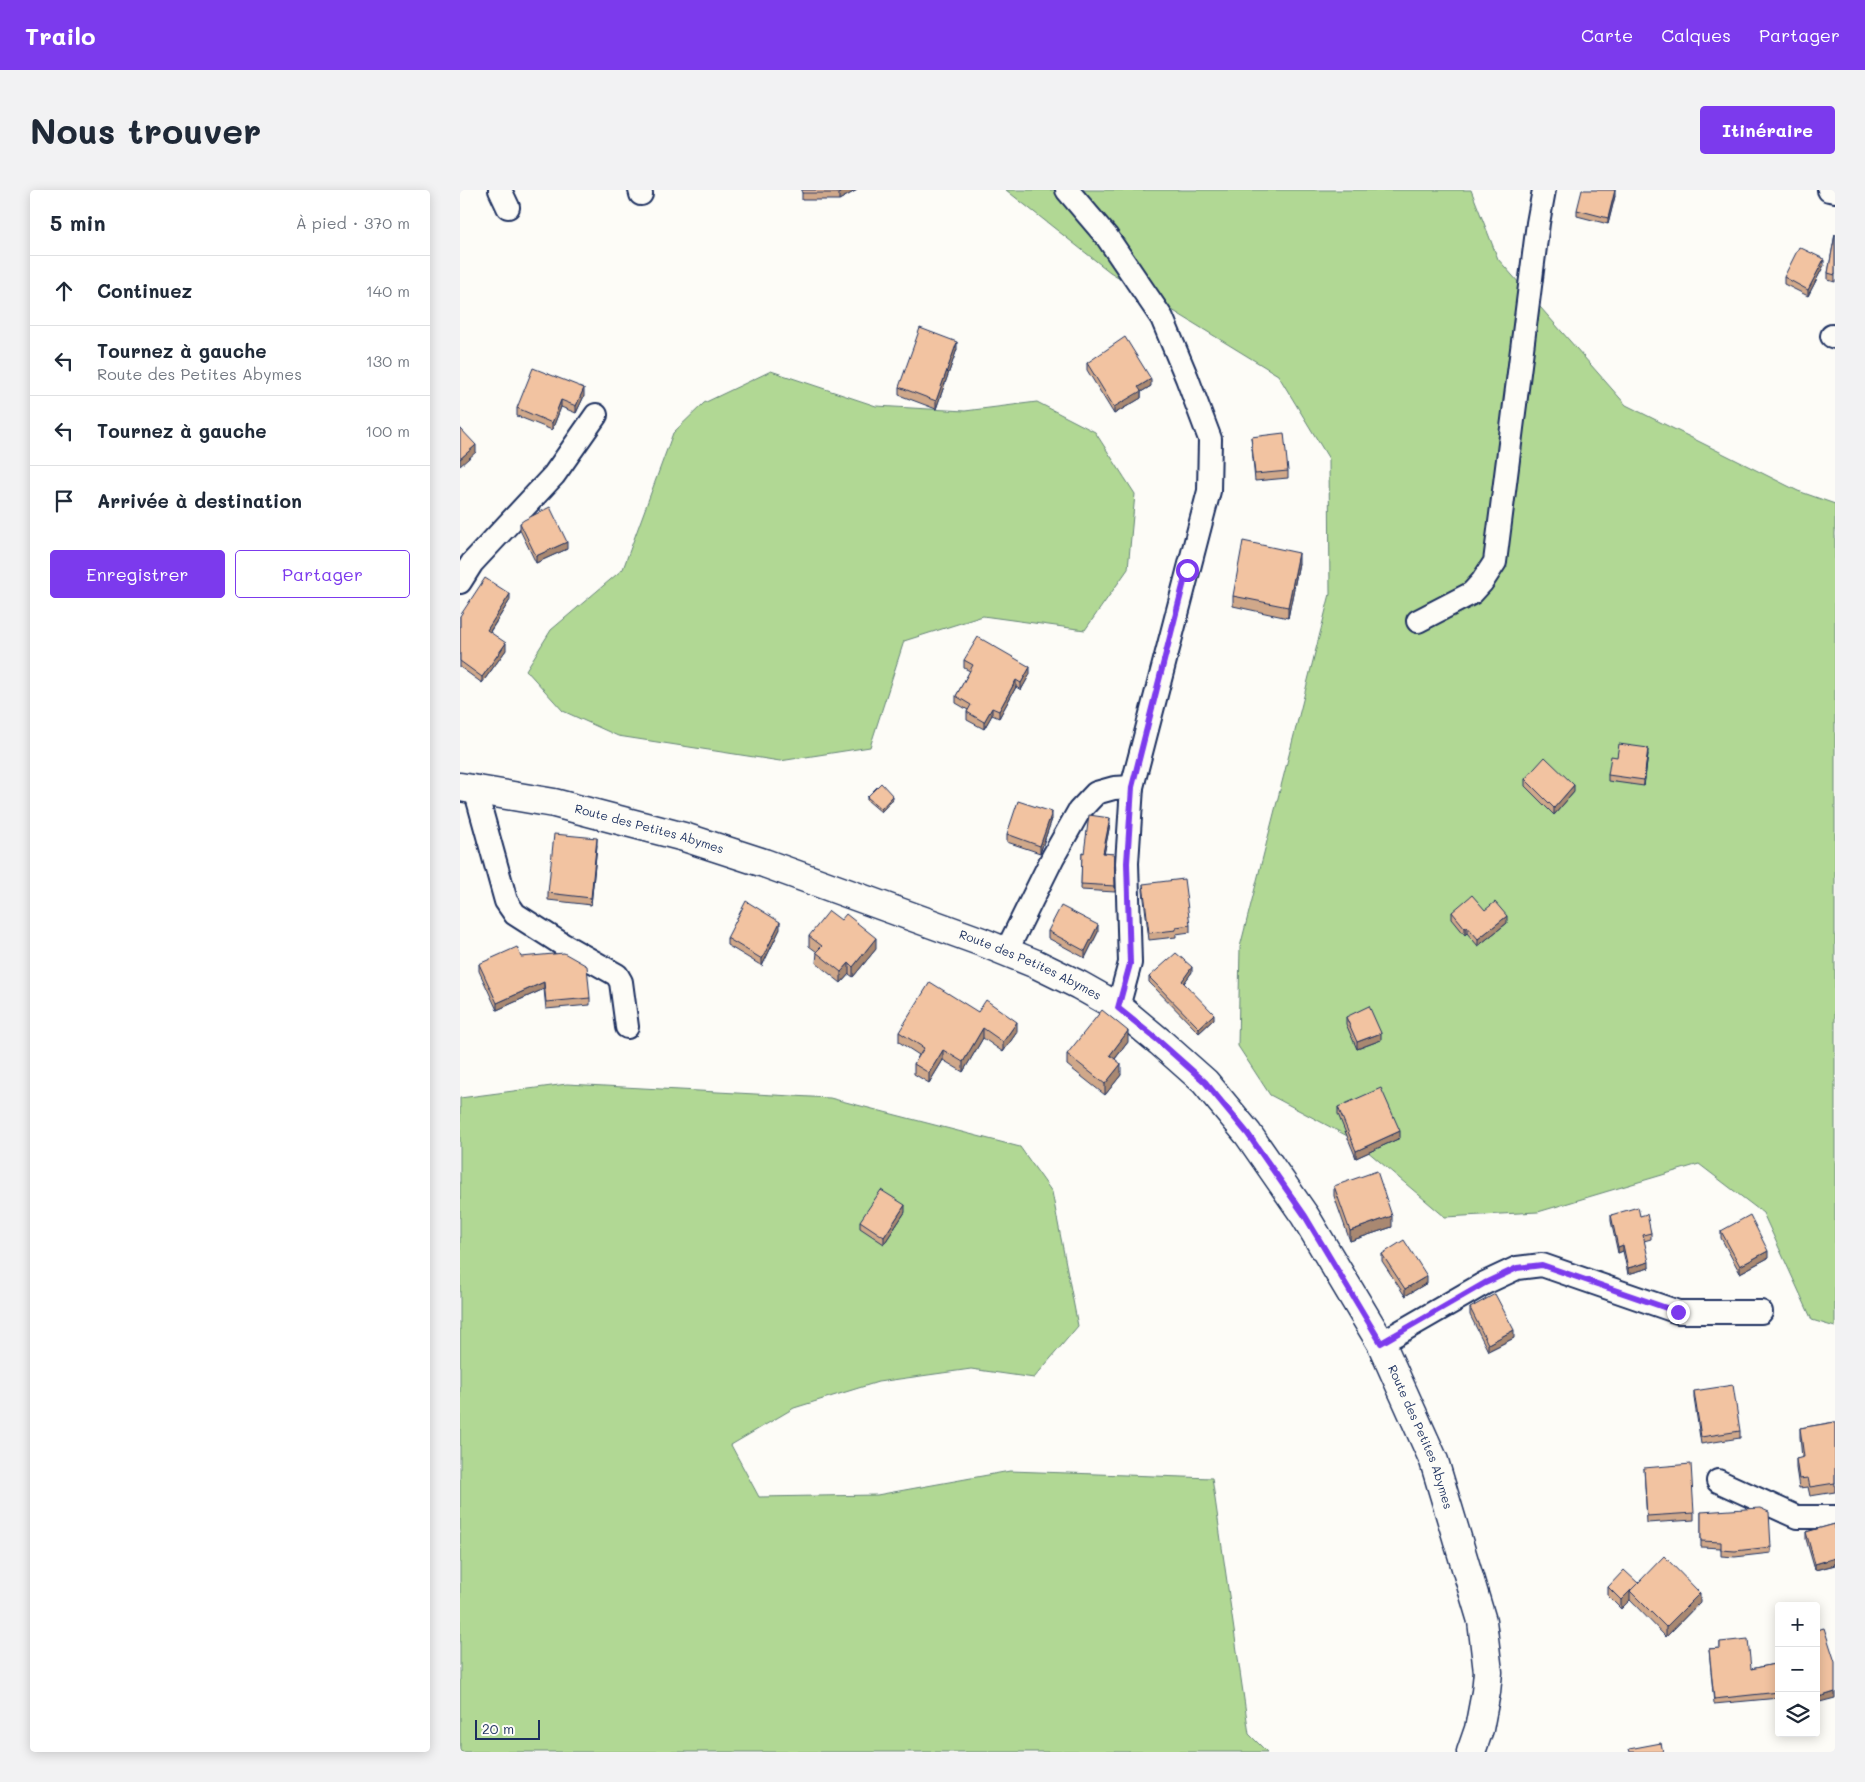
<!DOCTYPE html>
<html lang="fr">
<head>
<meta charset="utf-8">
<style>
  body { margin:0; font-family:Mali,sans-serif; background:#f2f2f3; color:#1f2937 }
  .controls { position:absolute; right:15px; bottom:15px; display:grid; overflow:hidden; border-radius:5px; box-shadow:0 2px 12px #0003 }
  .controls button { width:45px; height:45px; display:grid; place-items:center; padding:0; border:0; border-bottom:1px solid #e0e1e3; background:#fff; color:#1f2937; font:25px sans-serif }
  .scale { position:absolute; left:15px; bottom:12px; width:65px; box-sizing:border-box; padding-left:5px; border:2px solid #1b2f5e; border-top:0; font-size:14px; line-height:18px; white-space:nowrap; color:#1b2f5e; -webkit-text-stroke:4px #fdfcf7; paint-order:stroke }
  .stop { position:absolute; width:15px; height:15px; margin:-11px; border:4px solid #7c3aed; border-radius:50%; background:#fff }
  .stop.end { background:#7c3aed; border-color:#fff; box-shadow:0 1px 5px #0008 }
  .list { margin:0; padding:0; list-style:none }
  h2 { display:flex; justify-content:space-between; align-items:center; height:65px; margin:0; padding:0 20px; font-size:21px }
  h2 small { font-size:16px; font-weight:400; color:#747a83 }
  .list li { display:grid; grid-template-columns:32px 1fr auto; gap:15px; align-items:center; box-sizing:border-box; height:70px; padding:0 20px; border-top:1px solid #e0e1e3 }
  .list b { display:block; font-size:19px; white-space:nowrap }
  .list p { margin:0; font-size:16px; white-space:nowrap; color:#747a83 }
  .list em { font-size:16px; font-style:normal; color:#747a83 }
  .actions { display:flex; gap:10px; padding:15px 20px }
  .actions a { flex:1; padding:11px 0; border:1px solid #7c3aed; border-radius:5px; text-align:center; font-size:18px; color:#7c3aed }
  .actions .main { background:#7c3aed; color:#fff }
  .icon { flex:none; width:28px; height:28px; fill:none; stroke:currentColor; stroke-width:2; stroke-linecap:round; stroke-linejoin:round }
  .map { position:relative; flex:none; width:1375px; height:1562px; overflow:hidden; border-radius:5px }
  header { display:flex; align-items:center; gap:30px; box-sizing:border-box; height:70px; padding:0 25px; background:#7c3aed; color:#fff }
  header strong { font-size:24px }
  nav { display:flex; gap:28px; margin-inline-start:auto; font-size:18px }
  .intro { display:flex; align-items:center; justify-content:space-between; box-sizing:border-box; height:120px; padding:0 30px }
  h1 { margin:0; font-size:35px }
  .button { padding:12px 22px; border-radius:5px; background:#7c3aed; color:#fff; font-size:18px; font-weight:700 }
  main { display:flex; gap:30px; padding:0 30px }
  aside { flex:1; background:#fff; border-radius:5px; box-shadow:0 2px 12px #0003 }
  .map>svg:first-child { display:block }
  .green { fill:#b1d894; stroke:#668479 }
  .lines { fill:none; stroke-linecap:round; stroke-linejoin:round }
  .minor-casing { stroke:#1b2f5e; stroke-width:26 }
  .major-casing { stroke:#1b2f5e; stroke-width:31 }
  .minor { stroke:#fdfcf7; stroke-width:22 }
  .major { stroke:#fdfcf7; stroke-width:28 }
  .wall { fill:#d0a88a; stroke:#1b2f5e }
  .shaded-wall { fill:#a98871; stroke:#1b2f5e }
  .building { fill:#f2c3a1; stroke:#1b2f5e }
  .route { stroke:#7c3aed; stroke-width:6 }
  .labels { text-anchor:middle; stroke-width:4.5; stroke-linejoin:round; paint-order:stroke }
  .street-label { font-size:12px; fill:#1b2f5e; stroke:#fdfcf7 }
</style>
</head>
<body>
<header>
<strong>Trailo</strong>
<nav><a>Carte</a><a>Calques</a><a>Partager</a></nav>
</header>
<div class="intro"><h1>Nous trouver</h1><a class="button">Itinéraire</a></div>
<main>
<aside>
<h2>5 min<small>À pied · 370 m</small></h2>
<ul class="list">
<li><svg class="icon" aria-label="ahead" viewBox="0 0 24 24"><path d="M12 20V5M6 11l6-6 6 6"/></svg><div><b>Continuez</b></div><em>140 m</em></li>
<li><svg class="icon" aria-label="left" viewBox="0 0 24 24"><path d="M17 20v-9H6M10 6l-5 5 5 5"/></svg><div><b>Tournez à gauche</b><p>Route des Petites Abymes</p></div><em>130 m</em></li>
<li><svg class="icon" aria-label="left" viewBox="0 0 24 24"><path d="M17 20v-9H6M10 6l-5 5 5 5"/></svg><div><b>Tournez à gauche</b></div><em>100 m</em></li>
<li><svg class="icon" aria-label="arrive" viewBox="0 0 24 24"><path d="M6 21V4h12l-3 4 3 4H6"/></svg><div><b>Arrivée à destination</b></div></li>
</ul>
<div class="actions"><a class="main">Enregistrer</a><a>Partager</a></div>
</aside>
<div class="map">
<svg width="1375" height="1562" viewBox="0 0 1375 1562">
  <rect width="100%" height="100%" fill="#fdfcf7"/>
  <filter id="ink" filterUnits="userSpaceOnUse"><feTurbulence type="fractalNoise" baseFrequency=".02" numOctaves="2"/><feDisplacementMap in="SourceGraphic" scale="10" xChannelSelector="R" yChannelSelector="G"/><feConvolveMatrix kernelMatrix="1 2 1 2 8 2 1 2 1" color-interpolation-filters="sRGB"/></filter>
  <g filter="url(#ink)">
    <g class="green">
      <path d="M 546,0 L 1011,0 L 1038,69 L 1166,215 L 1338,301 L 1375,314 L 1375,1137 L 1352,1130 L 1303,1023 L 1239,974 L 1078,1022 L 985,1027 L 893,949 L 810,905 L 778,856 L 780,757 L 870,404 L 869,269 L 818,185 L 650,82 Z"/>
      <path d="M 311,181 L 416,216 L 505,221 L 577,212 L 635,242 L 675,304 L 668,379 L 625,440 L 523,426 L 444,451 L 410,557 L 320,571 L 158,546 L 103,521 L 66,480 L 91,440 L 163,379 L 213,243 L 244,213 Z"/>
      <path d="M 107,894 L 370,908 L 560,957 L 592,1002 L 618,1136 L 574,1188 L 511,1179 L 418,1192 L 334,1218 L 271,1255 L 299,1307 L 417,1305 L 550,1281 L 752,1288 L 789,1544 L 807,1562 L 0,1562 L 0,908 Z"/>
    </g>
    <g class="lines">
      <g class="minor-casing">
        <g id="minor">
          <path d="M 40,0 L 48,17"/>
          <path d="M 180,0 L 181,4"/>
          <path d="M 607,0 L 647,47 L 702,128 L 727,188 L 750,249 L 749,301 L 672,597 L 667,673 L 670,773 L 658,817"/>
          <path d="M 1369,0 L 1375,1"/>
          <path d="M 1372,146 L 1375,147"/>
          <path d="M 0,392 L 12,373 L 94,285 L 136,225"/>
          <path d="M 958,431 L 1012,403 L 1022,392 L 1035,372 L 1078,33 L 1084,0"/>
          <path d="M 15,599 L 46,711 L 55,724 L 102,754 L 157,785 L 161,792 L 167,837"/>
          <path d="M 546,762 L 593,667 L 619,621 L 636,603 L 654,598 L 672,597"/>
          <path d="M 921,1153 L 1025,1093 L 1057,1078 L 1082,1075 L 1218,1122 L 1301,1122"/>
          <path d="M 1258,1291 L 1337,1327 L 1375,1327"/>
        </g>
      </g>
      <g class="major-casing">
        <g id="major">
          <path id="s1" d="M 0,597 L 94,613 L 224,647 L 304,673 L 522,752 L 576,774 L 619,795 L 658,817 L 700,852 L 745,892 L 788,944 L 845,1026 L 921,1153 L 974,1271 L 1022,1431 L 1028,1482 L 1026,1502 L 1019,1539 L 1011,1562"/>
        </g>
      </g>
      <use href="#minor" class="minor"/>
      <use href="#major" class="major"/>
    </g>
    <g class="wall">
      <path d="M 342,0 L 397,0 L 379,10 L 342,10 Z"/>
      <path d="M 1155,6 L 1148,34 L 1117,26 L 1117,20 Z"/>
      <path d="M 1375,44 L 1375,92 L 1368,90 L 1368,83 Z"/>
      <path d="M 1364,75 L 1348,106 L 1324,94 L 1324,87 Z"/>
      <path d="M 497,159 L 476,219 L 439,205 L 439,197 Z"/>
      <path d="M 627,173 L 691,196 L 681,202 L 681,208 L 654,224 L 627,180 Z"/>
      <path d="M 124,206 L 116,223 L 101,217 L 92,240 L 57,226 L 57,218 Z"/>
      <path d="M 791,247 L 828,281 L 828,288 L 795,291 Z"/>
      <path d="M 60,333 L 107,359 L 76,373 L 60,340 Z"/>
      <path d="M 839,373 L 828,428 L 773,416 L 773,406 Z"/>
      <path d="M 50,410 L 30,442 L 46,460 L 22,493 L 0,477 L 0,426 Z"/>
      <path d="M 504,470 L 570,484 L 561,500 L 556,497 L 539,528 L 532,525 L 524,539 L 507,530 L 507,522 L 508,520 L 496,513 L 496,506 L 510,481 L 504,478 Z"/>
      <path d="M 1188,564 L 1184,596 L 1148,591 L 1148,585 L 1157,567 Z"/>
      <path d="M 1065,589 L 1114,602 L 1094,625 L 1065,596 Z"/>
      <path d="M 407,607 L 433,609 L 421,622 L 407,610 Z"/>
      <path d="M 592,629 L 580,663 L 547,652 L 547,644 Z"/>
      <path d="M 650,634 L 644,664 L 654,664 L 655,702 L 621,700 L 622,662 L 624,663 Z"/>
      <path d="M 137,655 L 131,715 L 88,710 L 88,703 Z"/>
      <path d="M 683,694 L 730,735 L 730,742 L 716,744 L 716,747 L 689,750 L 683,701 Z"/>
      <path d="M 1025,720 L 1047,733 L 1018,756 L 1007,743 L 1005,745 L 992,729 L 992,722 Z"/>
      <path d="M 320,739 L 302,776 L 267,755 L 267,748 Z"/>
      <path d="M 588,741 L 638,742 L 625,768 L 588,748 Z"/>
      <path d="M 349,746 L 416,759 L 393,787 L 389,784 L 381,793 L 356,773 L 357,762 L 349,756 Z"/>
      <path d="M 61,767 L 130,808 L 130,815 L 86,819 L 84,799 L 37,820 L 19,781 L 19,774 Z"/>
      <path d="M 732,782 L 724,793 L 754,829 L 739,843 L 689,792 L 689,787 Z"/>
      <path d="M 518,822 L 557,842 L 543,862 L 523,848 L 503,882 L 483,870 L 469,893 L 454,884 L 454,874 L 459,865 L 439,852 L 439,842 Z"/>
      <path d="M 886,827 L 921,850 L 897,859 L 886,834 Z"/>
      <path d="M 668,852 L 655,869 L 661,885 L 645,905 L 607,875 L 607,864 Z"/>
      <path d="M 878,917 L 940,948 L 896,968 L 878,924 Z"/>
      <path d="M 874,996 L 932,1037 L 890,1051 L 874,1006 Z"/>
      <path d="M 445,1022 L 424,1054 L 400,1038 L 400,1031 Z"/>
      <path d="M 1151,1025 L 1180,1026 L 1191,1043 L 1191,1049 L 1184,1051 L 1189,1078 L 1168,1084 L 1163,1061 L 1158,1063 L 1151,1031 Z"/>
      <path d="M 1261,1041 L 1308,1068 L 1280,1083 L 1261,1048 Z"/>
      <path d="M 922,1064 L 967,1093 L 945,1106 L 922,1071 Z"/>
      <path d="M 1010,1118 L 1054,1148 L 1028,1161 L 1010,1125 Z"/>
      <path d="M 1234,1201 L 1280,1241 L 1280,1248 L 1241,1254 L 1234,1208 Z"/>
      <path d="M 1375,1232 L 1375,1302 L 1350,1306 L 1348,1297 L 1339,1298 L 1336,1278 L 1336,1269 L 1342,1268 L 1340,1247 L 1340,1238 Z"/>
      <path d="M 1184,1278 L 1234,1323 L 1234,1330 L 1187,1333 Z"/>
      <path d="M 1241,1322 L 1311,1357 L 1311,1363 L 1275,1367 L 1261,1366 L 1261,1358 L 1241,1357 Z"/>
      <path d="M 1375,1334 L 1375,1375 L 1355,1380 L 1346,1349 L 1346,1342 Z"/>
      <path d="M 1178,1393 L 1240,1412 L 1206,1447 L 1170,1410 L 1161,1419 L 1148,1406 L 1148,1397 Z"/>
      <path d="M 1260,1452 L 1291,1479 L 1319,1473 L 1319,1508 L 1254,1514 L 1249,1459 L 1260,1458 Z"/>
    </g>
    <g class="shaded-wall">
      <path d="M 384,0 L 397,0 L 379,10 L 379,3 Z"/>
      <path d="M 1155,0 L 1155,6 L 1148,34 L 1148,28 Z"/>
      <path d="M 1364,69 L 1364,75 L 1348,106 L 1348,100 Z"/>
      <path d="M 497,152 L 497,159 L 476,219 L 476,211 Z"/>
      <path d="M 691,189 L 691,196 L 681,202 L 681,208 L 654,224 L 654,217 L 678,197 Z"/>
      <path d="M 124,198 L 124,206 L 116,223 L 116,216 Z"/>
      <path d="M 101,210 L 101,217 L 92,240 L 92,233 Z"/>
      <path d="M 16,255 L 16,262 L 0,276 L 0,269 Z"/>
      <path d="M 107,352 L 107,359 L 76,373 L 76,366 Z"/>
      <path d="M 839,363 L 839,373 L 828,428 L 828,417 Z"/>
      <path d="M 50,404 L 50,410 L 27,446 L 27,440 Z"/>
      <path d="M 46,453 L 46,460 L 22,493 L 22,487 Z"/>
      <path d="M 570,477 L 570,484 L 561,500 L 561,493 Z"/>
      <path d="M 556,490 L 556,497 L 539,528 L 539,521 Z"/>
      <path d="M 532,518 L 532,525 L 524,539 L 524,532 Z"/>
      <path d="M 1188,558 L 1188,564 L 1184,596 L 1184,590 Z"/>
      <path d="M 1114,595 L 1114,602 L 1094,625 L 1094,618 Z"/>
      <path d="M 433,606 L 433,609 L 421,622 L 421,619 Z"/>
      <path d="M 592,622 L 592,629 L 580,663 L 580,656 Z"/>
      <path d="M 650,628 L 650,634 L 643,670 L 643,663 Z"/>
      <path d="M 137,648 L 137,655 L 131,715 L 131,708 Z"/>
      <path d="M 1047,726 L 1047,733 L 1018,756 L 1018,749 Z"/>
      <path d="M 320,732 L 320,739 L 302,776 L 302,769 Z"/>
      <path d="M 638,735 L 638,742 L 625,768 L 625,761 Z"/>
      <path d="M 1007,736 L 1007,743 L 1005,745 L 1005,738 Z"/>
      <path d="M 416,748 L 416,759 L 393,787 L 393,777 Z"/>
      <path d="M 389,773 L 389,784 L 381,793 L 381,782 Z"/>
      <path d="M 732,777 L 732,782 L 722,796 L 722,791 Z"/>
      <path d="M 84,792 L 84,799 L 37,820 L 37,813 Z"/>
      <path d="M 754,824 L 754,829 L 739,843 L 739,838 Z"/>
      <path d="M 557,832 L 557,842 L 543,862 L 543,852 Z"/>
      <path d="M 523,838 L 523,848 L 503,882 L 503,872 Z"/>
      <path d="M 668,841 L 668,852 L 650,875 L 650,865 Z"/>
      <path d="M 921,843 L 921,850 L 897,859 L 897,852 Z"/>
      <path d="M 483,860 L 483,870 L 469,893 L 469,883 Z"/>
      <path d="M 661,874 L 661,885 L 645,905 L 645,894 Z"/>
      <path d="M 940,941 L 940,948 L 896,968 L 896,961 Z"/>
      <path d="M 445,1015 L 445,1022 L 424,1054 L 424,1047 Z"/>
      <path d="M 932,1026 L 932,1037 L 890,1051 L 890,1041 Z"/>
      <path d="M 1163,1055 L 1163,1061 L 1158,1063 L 1158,1057 Z"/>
      <path d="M 1308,1061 L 1308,1068 L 1280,1083 L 1280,1076 Z"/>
      <path d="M 1189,1072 L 1189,1078 L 1168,1084 L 1168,1078 Z"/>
      <path d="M 967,1086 L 967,1093 L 945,1106 L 945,1099 Z"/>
      <path d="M 1054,1140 L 1054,1148 L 1028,1161 L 1028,1154 Z"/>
      <path d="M 1375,1368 L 1375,1375 L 1355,1380 L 1355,1374 Z"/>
      <path d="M 1177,1394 L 1170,1401 L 1170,1410 L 1161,1419 L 1161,1410 Z"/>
      <path d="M 1240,1403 L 1240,1412 L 1206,1447 L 1206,1437 Z"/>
      <path d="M 1375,1502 L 1375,1508 L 1356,1513 L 1356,1508 Z"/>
    </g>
    <g class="building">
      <path d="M 342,0 L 384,0 L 379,3 L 342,3 Z"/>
      <path d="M 1122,0 L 1155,0 L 1148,28 L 1117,20 Z"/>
      <path d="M 1375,44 L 1375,85 L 1368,83 Z"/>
      <path d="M 1339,57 L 1364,69 L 1348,100 L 1324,87 Z"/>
      <path d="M 460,138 L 497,152 L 476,211 L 439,197 Z"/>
      <path d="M 665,147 L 691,189 L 678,197 L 681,201 L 654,217 L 627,173 Z"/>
      <path d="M 73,178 L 124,198 L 116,216 L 101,210 L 92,233 L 57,218 Z"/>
      <path d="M 0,238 L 16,255 L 0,269 Z"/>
      <path d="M 824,243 L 828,281 L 795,284 L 791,247 Z"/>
      <path d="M 90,317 L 107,352 L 76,366 L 60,333 L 64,330 Z"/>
      <path d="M 783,351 L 839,363 L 828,417 L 773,406 Z"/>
      <path d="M 25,388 L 50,404 L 27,440 L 46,453 L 22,487 L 0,471 L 0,426 Z"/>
      <path d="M 518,447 L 570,477 L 561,493 L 556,490 L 539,521 L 532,518 L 524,532 L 507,522 L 511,515 L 496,506 L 513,475 L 504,470 Z"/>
      <path d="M 1159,554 L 1188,558 L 1184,590 L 1148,585 L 1151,566 L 1157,567 Z"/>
      <path d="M 1085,567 L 1114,595 L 1094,618 L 1065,589 Z"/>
      <path d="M 421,593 L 433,606 L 421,619 L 407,607 Z"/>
      <path d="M 558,611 L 592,622 L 580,656 L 547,644 Z"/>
      <path d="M 629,625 L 650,628 L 643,663 L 654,664 L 655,696 L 621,694 L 622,662 L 624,663 Z"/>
      <path d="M 94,644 L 137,648 L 131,708 L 88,703 Z"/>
      <path d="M 724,689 L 730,735 L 716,737 L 716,740 L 689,743 L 683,694 Z"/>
      <path d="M 1012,705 L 1025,720 L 1035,712 L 1047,726 L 1018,749 L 1007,736 L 1005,738 L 992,722 Z"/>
      <path d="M 286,711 L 320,732 L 302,769 L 267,748 Z"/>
      <path d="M 601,716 L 638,735 L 625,761 L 588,741 Z"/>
      <path d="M 369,721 L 381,730 L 386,724 L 416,748 L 393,777 L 389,773 L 381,782 L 356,762 L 362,756 L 349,746 Z"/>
      <path d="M 57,757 L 61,767 L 104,763 L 127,776 L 130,808 L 86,812 L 84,792 L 37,813 L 19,774 Z"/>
      <path d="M 716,763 L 732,777 L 722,791 L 754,824 L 739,838 L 689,787 Z"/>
      <path d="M 470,792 L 518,822 L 526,810 L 557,832 L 543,852 L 523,838 L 503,872 L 483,860 L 469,883 L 454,874 L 464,858 L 439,842 Z"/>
      <path d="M 909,816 L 921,843 L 897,852 L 886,827 Z"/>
      <path d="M 642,820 L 668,841 L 650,865 L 661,874 L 645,894 L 607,864 Z"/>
      <path d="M 921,898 L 940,941 L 896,961 L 878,917 Z"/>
      <path d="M 917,981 L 932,1026 L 890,1041 L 874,996 Z"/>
      <path d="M 421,1000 L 445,1015 L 424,1047 L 400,1031 Z"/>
      <path d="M 1178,1017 L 1180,1026 L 1187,1024 L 1191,1043 L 1183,1045 L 1189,1072 L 1168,1078 L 1163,1055 L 1158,1057 L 1151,1025 Z"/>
      <path d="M 1290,1025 L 1308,1061 L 1280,1076 L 1261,1041 Z"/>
      <path d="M 944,1050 L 967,1086 L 945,1099 L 922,1064 Z"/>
      <path d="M 1035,1104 L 1054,1140 L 1028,1154 L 1010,1118 Z"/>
      <path d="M 1273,1195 L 1280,1241 L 1241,1247 L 1234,1201 Z"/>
      <path d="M 1375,1232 L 1375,1293 L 1350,1297 L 1348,1288 L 1339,1289 L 1336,1269 L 1344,1267 L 1340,1238 Z"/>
      <path d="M 1231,1274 L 1234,1323 L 1187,1326 L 1184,1278 Z"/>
      <path d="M 1300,1318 L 1309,1322 L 1311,1357 L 1275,1361 L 1261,1360 L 1261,1352 L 1241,1351 L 1241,1322 Z"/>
      <path d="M 1375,1334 L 1375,1368 L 1355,1374 L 1346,1342 Z"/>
      <path d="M 1204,1366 L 1240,1403 L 1206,1437 L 1170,1401 L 1177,1394 L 1161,1410 L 1148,1397 L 1164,1380 L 1178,1393 Z"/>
      <path d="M 1364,1438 L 1375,1472 L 1375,1502 L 1356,1508 L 1356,1440 Z"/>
      <path d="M 1288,1449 L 1291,1479 L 1319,1473 L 1319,1502 L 1254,1509 L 1249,1459 L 1260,1458 L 1260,1452 Z"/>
      <path d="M 1201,1553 L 1203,1562 L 1170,1562 L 1169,1559 Z"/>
    </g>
  </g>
  <g class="lines" filter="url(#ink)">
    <path class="route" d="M 727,380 L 672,597 L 667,673 L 670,774 L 658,818 L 700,852 L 745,892 L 788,944 L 845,1026 L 921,1153 L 1025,1093 L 1057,1078 L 1082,1075 L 1218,1122"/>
  </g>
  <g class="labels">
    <g class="street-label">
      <text dy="4" stroke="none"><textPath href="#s1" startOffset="194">Route des Petites Abymes</textPath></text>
      <text dy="4" stroke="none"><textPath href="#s1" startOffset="599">Route des Petites Abymes</textPath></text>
      <text dy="4" stroke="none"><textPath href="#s1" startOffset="1229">Route des Petites Abymes</textPath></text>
    </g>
  </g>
</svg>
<div class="controls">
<button>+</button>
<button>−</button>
<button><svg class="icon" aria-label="layers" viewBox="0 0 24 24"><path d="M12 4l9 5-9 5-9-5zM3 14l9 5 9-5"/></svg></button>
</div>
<div class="scale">20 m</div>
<div class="stop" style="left:727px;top:380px"></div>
<div class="stop end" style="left:1218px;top:1122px"></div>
</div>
</main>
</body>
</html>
